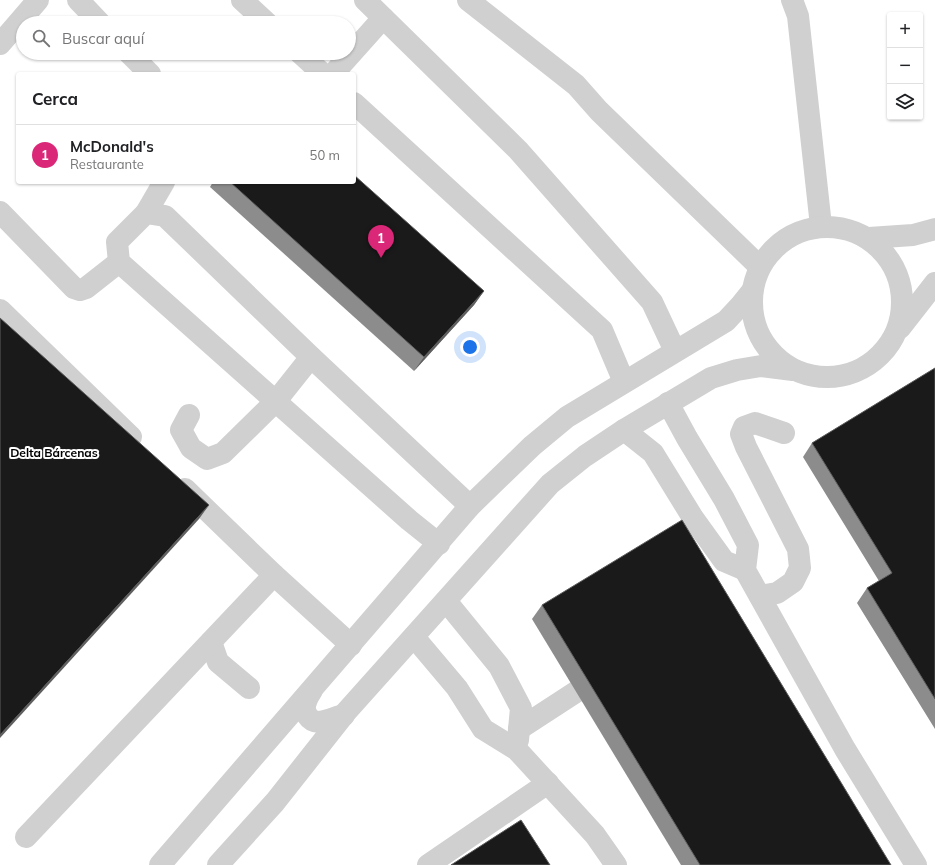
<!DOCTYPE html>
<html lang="es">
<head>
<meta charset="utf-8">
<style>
  body { margin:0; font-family:Mulish,sans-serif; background:#f2f2f2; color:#202124 }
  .controls { position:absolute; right:12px; top:12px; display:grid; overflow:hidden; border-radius:4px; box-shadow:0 1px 3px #0004 }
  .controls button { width:36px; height:36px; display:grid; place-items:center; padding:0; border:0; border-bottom:1px solid #e0e0e0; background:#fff; color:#202124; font:20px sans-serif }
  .you { position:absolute; left:470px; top:347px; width:14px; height:14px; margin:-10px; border:3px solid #fff; border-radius:50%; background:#1a73e8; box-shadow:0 0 0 6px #1a73e833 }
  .badge { display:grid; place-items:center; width:26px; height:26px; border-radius:50%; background:#db2777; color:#fff; font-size:13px; font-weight:700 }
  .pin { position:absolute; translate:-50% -33px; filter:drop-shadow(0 1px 2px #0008) }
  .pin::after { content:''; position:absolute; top:21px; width:14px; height:12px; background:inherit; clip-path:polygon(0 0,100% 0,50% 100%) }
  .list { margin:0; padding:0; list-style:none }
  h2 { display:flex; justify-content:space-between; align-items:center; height:52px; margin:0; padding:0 16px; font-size:17px }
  h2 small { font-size:13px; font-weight:400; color:#757577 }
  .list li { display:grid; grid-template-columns:26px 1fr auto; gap:12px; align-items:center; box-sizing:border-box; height:60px; padding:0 16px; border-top:1px solid #e0e0e0 }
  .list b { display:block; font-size:15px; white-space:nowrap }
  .list p { margin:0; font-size:13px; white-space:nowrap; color:#757577 }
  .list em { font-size:13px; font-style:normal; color:#757577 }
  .icon { flex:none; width:22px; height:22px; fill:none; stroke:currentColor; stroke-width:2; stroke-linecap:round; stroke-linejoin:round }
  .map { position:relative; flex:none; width:935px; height:865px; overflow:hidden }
  .search { position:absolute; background:#fff; box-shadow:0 1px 3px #0004; left:16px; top:16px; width:340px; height:44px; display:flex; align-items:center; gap:10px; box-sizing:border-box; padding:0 14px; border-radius:22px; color:#757577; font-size:15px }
  .panel { position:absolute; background:#fff; box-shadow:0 1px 3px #0004; left:16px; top:72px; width:340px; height:112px; border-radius:4px }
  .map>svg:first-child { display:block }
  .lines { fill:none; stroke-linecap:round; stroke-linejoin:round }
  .minor { stroke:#d0d0d0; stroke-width:22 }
  .wall { fill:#8c8c8c }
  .shaded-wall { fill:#5f5f5f }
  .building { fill:#1a1a1a; stroke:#5f5f5f }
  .labels { text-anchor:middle; stroke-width:4; stroke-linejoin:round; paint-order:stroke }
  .neighbourhood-label { font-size:12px; font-weight:bold; fill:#000; stroke:#fff }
</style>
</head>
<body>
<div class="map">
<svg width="935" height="865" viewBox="0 0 935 865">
  <rect width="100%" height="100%" fill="#fff"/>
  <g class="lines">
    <g class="minor">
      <path d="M 78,0 L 100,23"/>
      <path d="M 242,0 L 267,23"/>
      <path d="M 365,0 L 518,150 L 652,302 L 675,351"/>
      <path d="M 468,0 L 576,85 L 599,111 L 760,267"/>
      <path d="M 792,0 L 798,16 L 821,226"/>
      <path d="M 0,44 L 38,0"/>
      <path d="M 129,53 L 150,74"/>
      <path d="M 300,53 L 323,74"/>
      <path d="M 333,74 L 383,18"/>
      <path d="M 354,103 L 602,330 L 624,382"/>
      <path d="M 0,212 L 74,288 L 80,290 L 86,288 L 119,262"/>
      <path d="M 146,213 L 164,182"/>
      <circle cx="827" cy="302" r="75"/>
      <path d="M 869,238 L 913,235 L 935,229"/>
      <path d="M 0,310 L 131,437"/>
      <path d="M 900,328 L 935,283"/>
      <path d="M 668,403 L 687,438 L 724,499 L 748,545 L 745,570 L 845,749 L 916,865"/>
      <path d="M 189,415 L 181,430 L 191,448 L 207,459 L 223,453 L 276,401 L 311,357"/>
      <path d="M 624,430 L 653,453 L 693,518 L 724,561 L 745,570"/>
      <path d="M 185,489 L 274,575 L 351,645"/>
      <path d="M 439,544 L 409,520 L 119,262 L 117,242 L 146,213 L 165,216 L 311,357 L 470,506"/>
      <path d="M 760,596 L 777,593 L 793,582 L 800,568 L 798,549 L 746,447 L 741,434 L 744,427 L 755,423 L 784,433"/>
      <path d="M 446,601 L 499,666 L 521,708 L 518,740"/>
      <path d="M 414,637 L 457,688 L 483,729 L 517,750 L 595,835 L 616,865"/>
      <path d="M 211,642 L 218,662 L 249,688"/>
      <path d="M 312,690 C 310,694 307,698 306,702 C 302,711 309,722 319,722 C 327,721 336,717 344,715"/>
      <path d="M 519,729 L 602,675"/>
      <path d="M 26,837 L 274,575"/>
      <path d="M 160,865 L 470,506 L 532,446 L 567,417 L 726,321 L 740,306 L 752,291"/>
      <path d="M 218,865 L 275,802 L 346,712 L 550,484 L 585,456 L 624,430 L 711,378 L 737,370 L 761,366 L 793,370"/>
      <path d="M 428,865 L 548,783"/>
    </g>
  </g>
  <g class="wall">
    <path d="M 213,182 L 354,182 L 484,291 L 474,305 L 414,371 L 210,187 Z"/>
    <path d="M 935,368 L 935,729 L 857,603 L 867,588 L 879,581 L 803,457 L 812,443 Z"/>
    <path d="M 542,605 L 891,865 L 681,865 L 532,619 Z"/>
  </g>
  <g class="shaded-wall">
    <path d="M 484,291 L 474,305 L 414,371 L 424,357 Z"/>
    <path d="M 209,505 L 199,519 L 0,738 L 0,735 Z"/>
  </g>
  <g class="building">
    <path d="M 354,175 L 484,291 L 424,357 L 230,182 L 354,182 Z"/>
    <path d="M 0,318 L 209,505 L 0,735 Z"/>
    <path d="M 935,368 L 935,699 L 867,588 L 892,573 L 812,443 Z"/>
    <path d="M 682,520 L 891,865 L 700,865 L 542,605 Z"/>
    <path d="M 521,820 L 550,865 L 451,865 Z"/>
  </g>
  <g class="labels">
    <g class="neighbourhood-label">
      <text x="54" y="457">Delta Bárcenas</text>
    </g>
  </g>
</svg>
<div class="controls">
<button>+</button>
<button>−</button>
<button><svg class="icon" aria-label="layers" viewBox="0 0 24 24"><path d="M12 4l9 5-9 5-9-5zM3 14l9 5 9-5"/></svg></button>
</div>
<div class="you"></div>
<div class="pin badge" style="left:381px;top:258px">1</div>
<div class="search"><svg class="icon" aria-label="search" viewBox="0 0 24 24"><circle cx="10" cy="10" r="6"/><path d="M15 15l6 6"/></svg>Buscar aquí</div>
<section class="panel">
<h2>Cerca<small></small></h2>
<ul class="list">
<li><span class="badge">1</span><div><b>McDonald's</b><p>Restaurante</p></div><em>50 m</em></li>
</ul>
</section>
</div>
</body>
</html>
